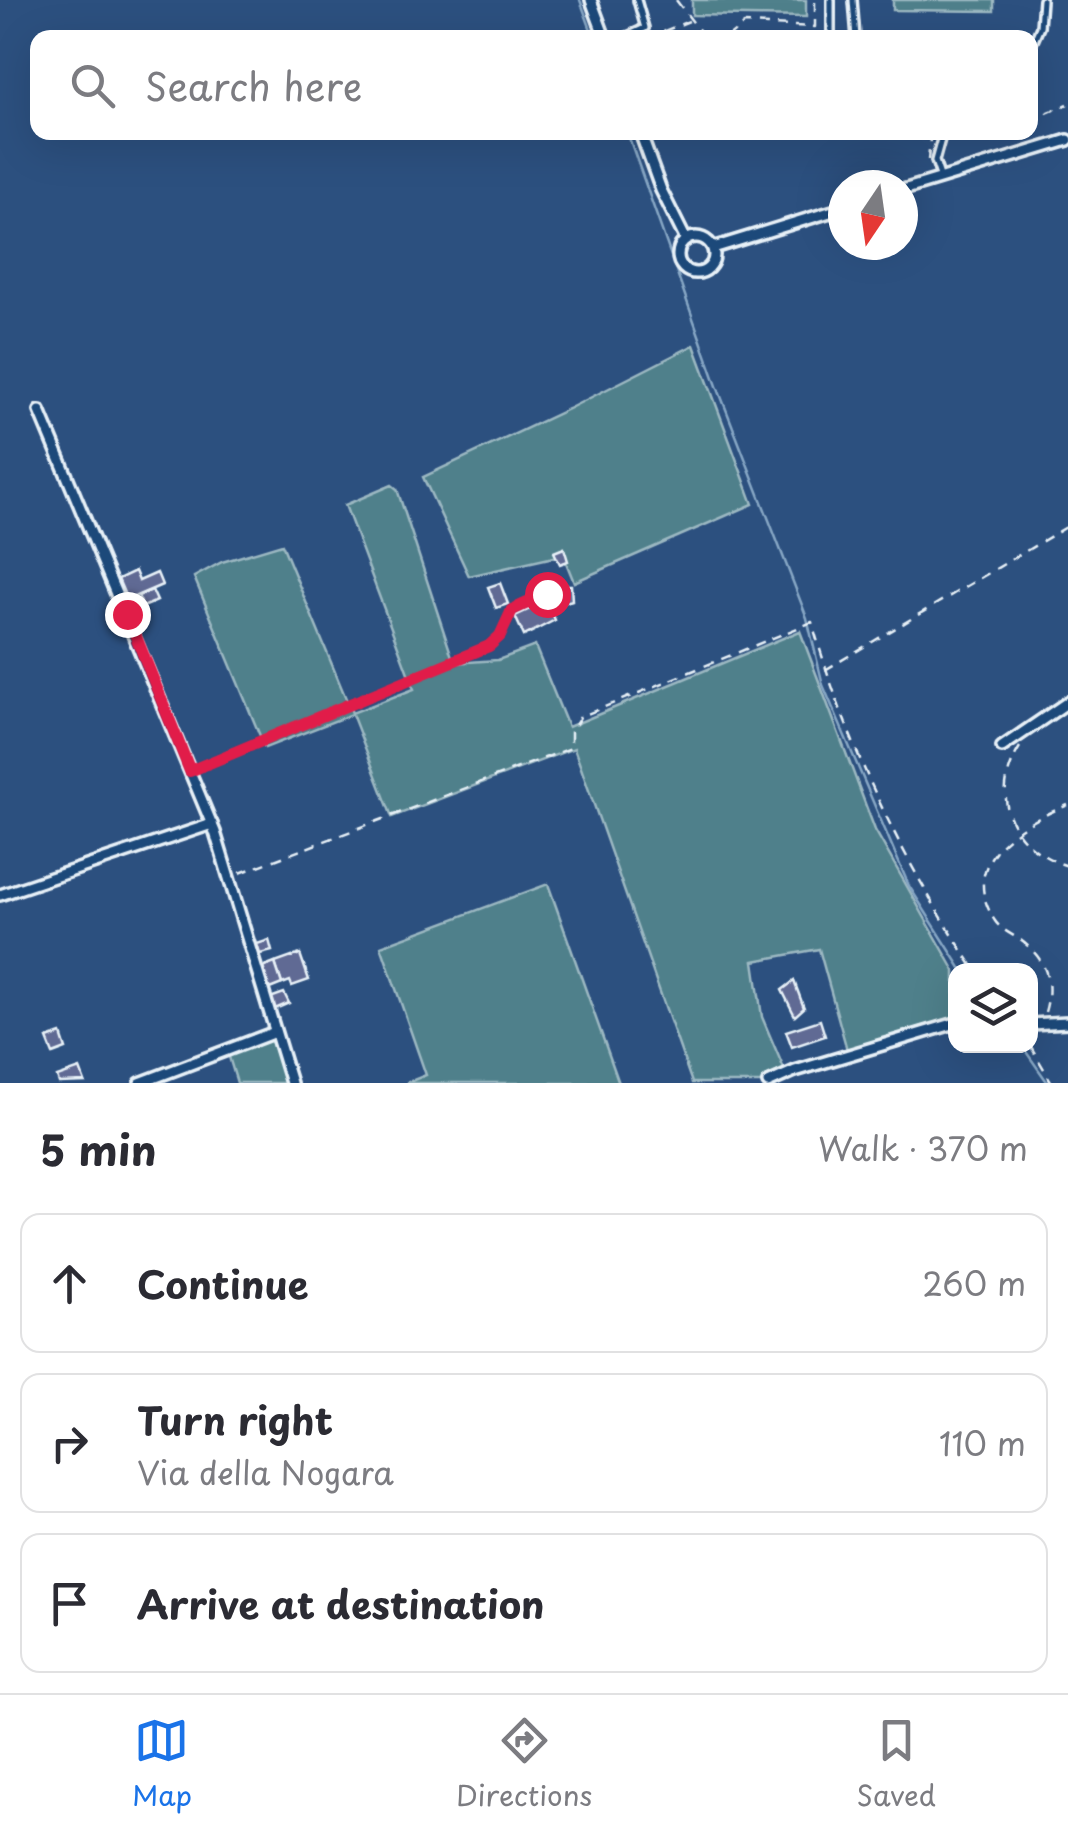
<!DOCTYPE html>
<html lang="en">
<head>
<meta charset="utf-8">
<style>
  body { margin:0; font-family:"Playpen Sans",sans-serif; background:#f2f2f3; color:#2b2b33 }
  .controls { position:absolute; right:30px; bottom:30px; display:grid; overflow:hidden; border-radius:20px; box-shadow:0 10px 40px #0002 }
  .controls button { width:90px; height:90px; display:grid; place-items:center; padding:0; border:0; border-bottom:2px solid #e1e1e2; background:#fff; color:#2b2b33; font:50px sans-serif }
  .compass { position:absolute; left:828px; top:170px; width:90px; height:90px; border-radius:50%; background:#fff; box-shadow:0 10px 40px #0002; rotate:193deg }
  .stop { position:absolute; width:30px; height:30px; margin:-22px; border:8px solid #e11d48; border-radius:50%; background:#fff }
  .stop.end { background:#e11d48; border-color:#fff; box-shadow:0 2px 10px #0008 }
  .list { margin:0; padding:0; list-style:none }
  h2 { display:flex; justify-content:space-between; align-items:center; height:130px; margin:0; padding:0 40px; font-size:42px }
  h2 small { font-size:32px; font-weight:400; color:#7c7c81 }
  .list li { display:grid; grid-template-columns:65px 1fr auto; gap:30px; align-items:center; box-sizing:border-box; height:140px; margin:0 20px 20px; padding:0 20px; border:2px solid #e1e1e2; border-radius:20px }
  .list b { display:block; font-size:38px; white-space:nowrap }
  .list p { margin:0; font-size:32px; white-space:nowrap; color:#7c7c81 }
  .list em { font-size:32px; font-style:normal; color:#7c7c81 }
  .icon { flex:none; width:55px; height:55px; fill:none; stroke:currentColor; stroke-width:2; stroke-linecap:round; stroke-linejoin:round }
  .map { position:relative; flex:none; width:1068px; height:1083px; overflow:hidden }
  .search { position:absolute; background:#fff; box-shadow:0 10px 40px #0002; left:30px; right:30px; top:30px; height:110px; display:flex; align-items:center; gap:25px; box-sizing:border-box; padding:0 35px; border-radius:20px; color:#7c7c81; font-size:38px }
  .sheet { height:610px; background:#fff }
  nav { display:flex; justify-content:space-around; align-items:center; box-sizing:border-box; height:140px; border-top:2px solid #e1e1e2; background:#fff; font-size:28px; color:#7c7c81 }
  nav a { display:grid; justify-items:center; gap:5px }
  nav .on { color:#1a73e8 }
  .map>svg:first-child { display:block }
  .green { fill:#4f808b; stroke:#9cb8c2; stroke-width:2.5 }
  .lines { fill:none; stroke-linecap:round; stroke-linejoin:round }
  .stream { stroke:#87a7c5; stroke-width:2.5 }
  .building { fill:#616b94; stroke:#e8f1f8; stroke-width:2.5 }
  .service-casing { stroke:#e8f1f8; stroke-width:12 }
  .minor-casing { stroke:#e8f1f8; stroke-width:16 }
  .path { stroke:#e8f1f8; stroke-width:2.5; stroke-dasharray:10 8; stroke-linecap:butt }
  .service { stroke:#1f4a7a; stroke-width:5 }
  .minor { stroke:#1f4a7a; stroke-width:9 }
  .route { stroke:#e11d48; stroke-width:12 }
</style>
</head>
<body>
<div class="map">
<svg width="1068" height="1083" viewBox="0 0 1068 1083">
  <rect width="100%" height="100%" fill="#2c507f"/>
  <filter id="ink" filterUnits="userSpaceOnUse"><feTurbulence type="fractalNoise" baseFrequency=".01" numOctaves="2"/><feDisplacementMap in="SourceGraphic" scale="20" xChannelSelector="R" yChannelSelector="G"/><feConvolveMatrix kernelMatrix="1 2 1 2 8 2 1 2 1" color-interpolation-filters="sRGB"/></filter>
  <g filter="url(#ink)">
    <g class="green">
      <path d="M 692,0 L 806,0 L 806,17 L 692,15 Z"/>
      <path d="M 893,0 L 994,0 L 994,11 L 893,10 Z"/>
      <path d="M 694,345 L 753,504 L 574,582 L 563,555 L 469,576 L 423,477 L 568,409 Z"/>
      <path d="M 392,485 L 397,489 L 454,663 L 498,660 L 535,646 L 568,727 L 800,631 L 875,830 L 955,971 L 955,1026 L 849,1057 L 819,949 L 754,961 L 762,1017 L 787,1076 L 766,1083 L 692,1083 L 574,748 L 392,817 L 352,714 L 265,748 L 194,577 L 222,562 L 282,544 L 352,713 L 414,689 L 345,505 Z"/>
      <path d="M 548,884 L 619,1083 L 406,1083 L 426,1075 L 381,946 Z"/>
      <path d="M 269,1035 L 286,1083 L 237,1083 L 226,1047 Z"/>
    </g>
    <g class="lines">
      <g class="stream">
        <path d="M 580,0 L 594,38"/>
        <path d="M 627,132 L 717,386 L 807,618 L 823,685 L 909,886 L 963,971"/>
        <path d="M 1022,1046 L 1048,1083"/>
      </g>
    </g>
    <g class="building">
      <path d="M 564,548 L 568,561 L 560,564 L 554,552 Z"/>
      <path d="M 135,571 L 139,581 L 157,573 L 162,585 L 127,600 L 118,579 Z"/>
      <path d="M 500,583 L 508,604 L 496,608 L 488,587 Z"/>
      <path d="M 566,585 L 571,585 L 572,600 L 563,603 L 557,588 Z"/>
      <path d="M 152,590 L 157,601 L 143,607 L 138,596 Z"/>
      <path d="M 553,598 L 558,608 L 551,611 L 555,620 L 524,636 L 515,616 Z"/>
      <path d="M 269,940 L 272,951 L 260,954 L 257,944 Z"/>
      <path d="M 300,954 L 309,980 L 292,986 L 290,981 L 282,984 L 275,963 Z"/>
      <path d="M 275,963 L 282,984 L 267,990 L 259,969 Z"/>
      <path d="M 794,981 L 804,1008 L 795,1016 L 782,990 Z"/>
      <path d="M 284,993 L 289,1003 L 275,1009 L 270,998 Z"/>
      <path d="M 820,1020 L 825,1036 L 792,1047 L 786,1031 Z"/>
      <path d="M 61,1034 L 66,1049 L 53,1054 L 47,1039 Z"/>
      <path d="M 80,1069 L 85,1082 L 59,1083 L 57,1077 Z"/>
    </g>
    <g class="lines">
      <g class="service-casing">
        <g id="service">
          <path d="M 831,0 L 831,38"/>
          <path d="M 853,0 L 856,38"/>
          <path d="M 623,38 L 645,28 L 637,0"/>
          <path d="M 1030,50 L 1040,27 L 1042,0"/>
          <path d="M 941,179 L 935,161 L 943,132"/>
        </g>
      </g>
      <g class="minor-casing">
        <g id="minor">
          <path d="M 591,0 L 605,38"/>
          <path d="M 640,132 L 661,190 L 686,240"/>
          <path d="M 903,190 L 1068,140"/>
          <circle cx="696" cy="255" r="18"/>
          <path d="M 713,248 L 843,208"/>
          <path d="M 40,411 L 215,832 L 291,1083"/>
          <path d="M 1002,747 L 1068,702"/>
          <path d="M 0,895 L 212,824"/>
          <path d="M 1030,1024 L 1068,1022"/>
          <path d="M 140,1083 L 275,1032"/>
          <path d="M 768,1083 L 795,1071 L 956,1023"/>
        </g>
      </g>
      <g class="path">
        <path d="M 676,0 L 705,38"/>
        <path d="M 647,38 L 689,21"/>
        <path d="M 727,38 L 744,24 L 815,27 L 815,0"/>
        <path d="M 1030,120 L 1068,104"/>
        <path d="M 869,132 L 934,139"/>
        <path d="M 947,138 L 985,132"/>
        <path d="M 928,160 L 930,139"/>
        <path d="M 825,670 L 1068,526"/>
        <path d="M 1020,747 C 988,798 1012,849 1068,866"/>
        <path d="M 198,768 L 489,646 L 500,636 L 512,610 L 547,594"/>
        <path d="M 240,873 L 571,748 L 571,732 L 580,717 L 812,622 C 847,747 903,863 976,971"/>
        <path d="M 1045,1012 C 1054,981 1046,958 1019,939 C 1011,934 1000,929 995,921 C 956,860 1020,824 1068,805"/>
        <path d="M 1030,1045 L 1052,1083"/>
      </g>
      <use href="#service" class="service"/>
      <use href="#minor" class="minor"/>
    </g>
  </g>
  <g class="lines" filter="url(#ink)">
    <path class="route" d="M 127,614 L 190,771 L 489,646 L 500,636 L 512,610 L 547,594"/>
  </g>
</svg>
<div class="controls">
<button><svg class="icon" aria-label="layers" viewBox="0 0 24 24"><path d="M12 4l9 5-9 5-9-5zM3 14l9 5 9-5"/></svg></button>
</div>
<svg class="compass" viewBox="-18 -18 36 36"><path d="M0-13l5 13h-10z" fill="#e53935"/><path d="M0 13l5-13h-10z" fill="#7c7c81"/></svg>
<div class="stop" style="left:547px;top:594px"></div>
<div class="stop end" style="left:127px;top:614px"></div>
<div class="search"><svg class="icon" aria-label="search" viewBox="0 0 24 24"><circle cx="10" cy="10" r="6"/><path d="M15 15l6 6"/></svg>Search here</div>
</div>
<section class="sheet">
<h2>5 min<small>Walk · 370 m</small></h2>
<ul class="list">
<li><svg class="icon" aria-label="ahead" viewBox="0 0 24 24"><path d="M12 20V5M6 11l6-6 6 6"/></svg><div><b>Continue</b></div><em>260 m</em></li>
<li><svg class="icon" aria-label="right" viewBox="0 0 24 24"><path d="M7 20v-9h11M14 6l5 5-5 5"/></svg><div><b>Turn right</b><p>Via della Nogara</p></div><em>110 m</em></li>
<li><svg class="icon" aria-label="arrive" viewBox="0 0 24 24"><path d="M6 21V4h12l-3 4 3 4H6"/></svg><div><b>Arrive at destination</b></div></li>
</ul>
</section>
<nav>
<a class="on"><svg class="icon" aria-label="map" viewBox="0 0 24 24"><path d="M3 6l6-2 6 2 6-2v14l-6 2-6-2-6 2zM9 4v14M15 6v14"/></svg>Map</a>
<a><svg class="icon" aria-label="directions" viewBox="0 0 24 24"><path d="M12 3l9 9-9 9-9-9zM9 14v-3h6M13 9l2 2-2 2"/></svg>Directions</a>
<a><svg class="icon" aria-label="saved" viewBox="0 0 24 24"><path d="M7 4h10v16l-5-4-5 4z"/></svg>Saved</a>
</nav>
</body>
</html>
